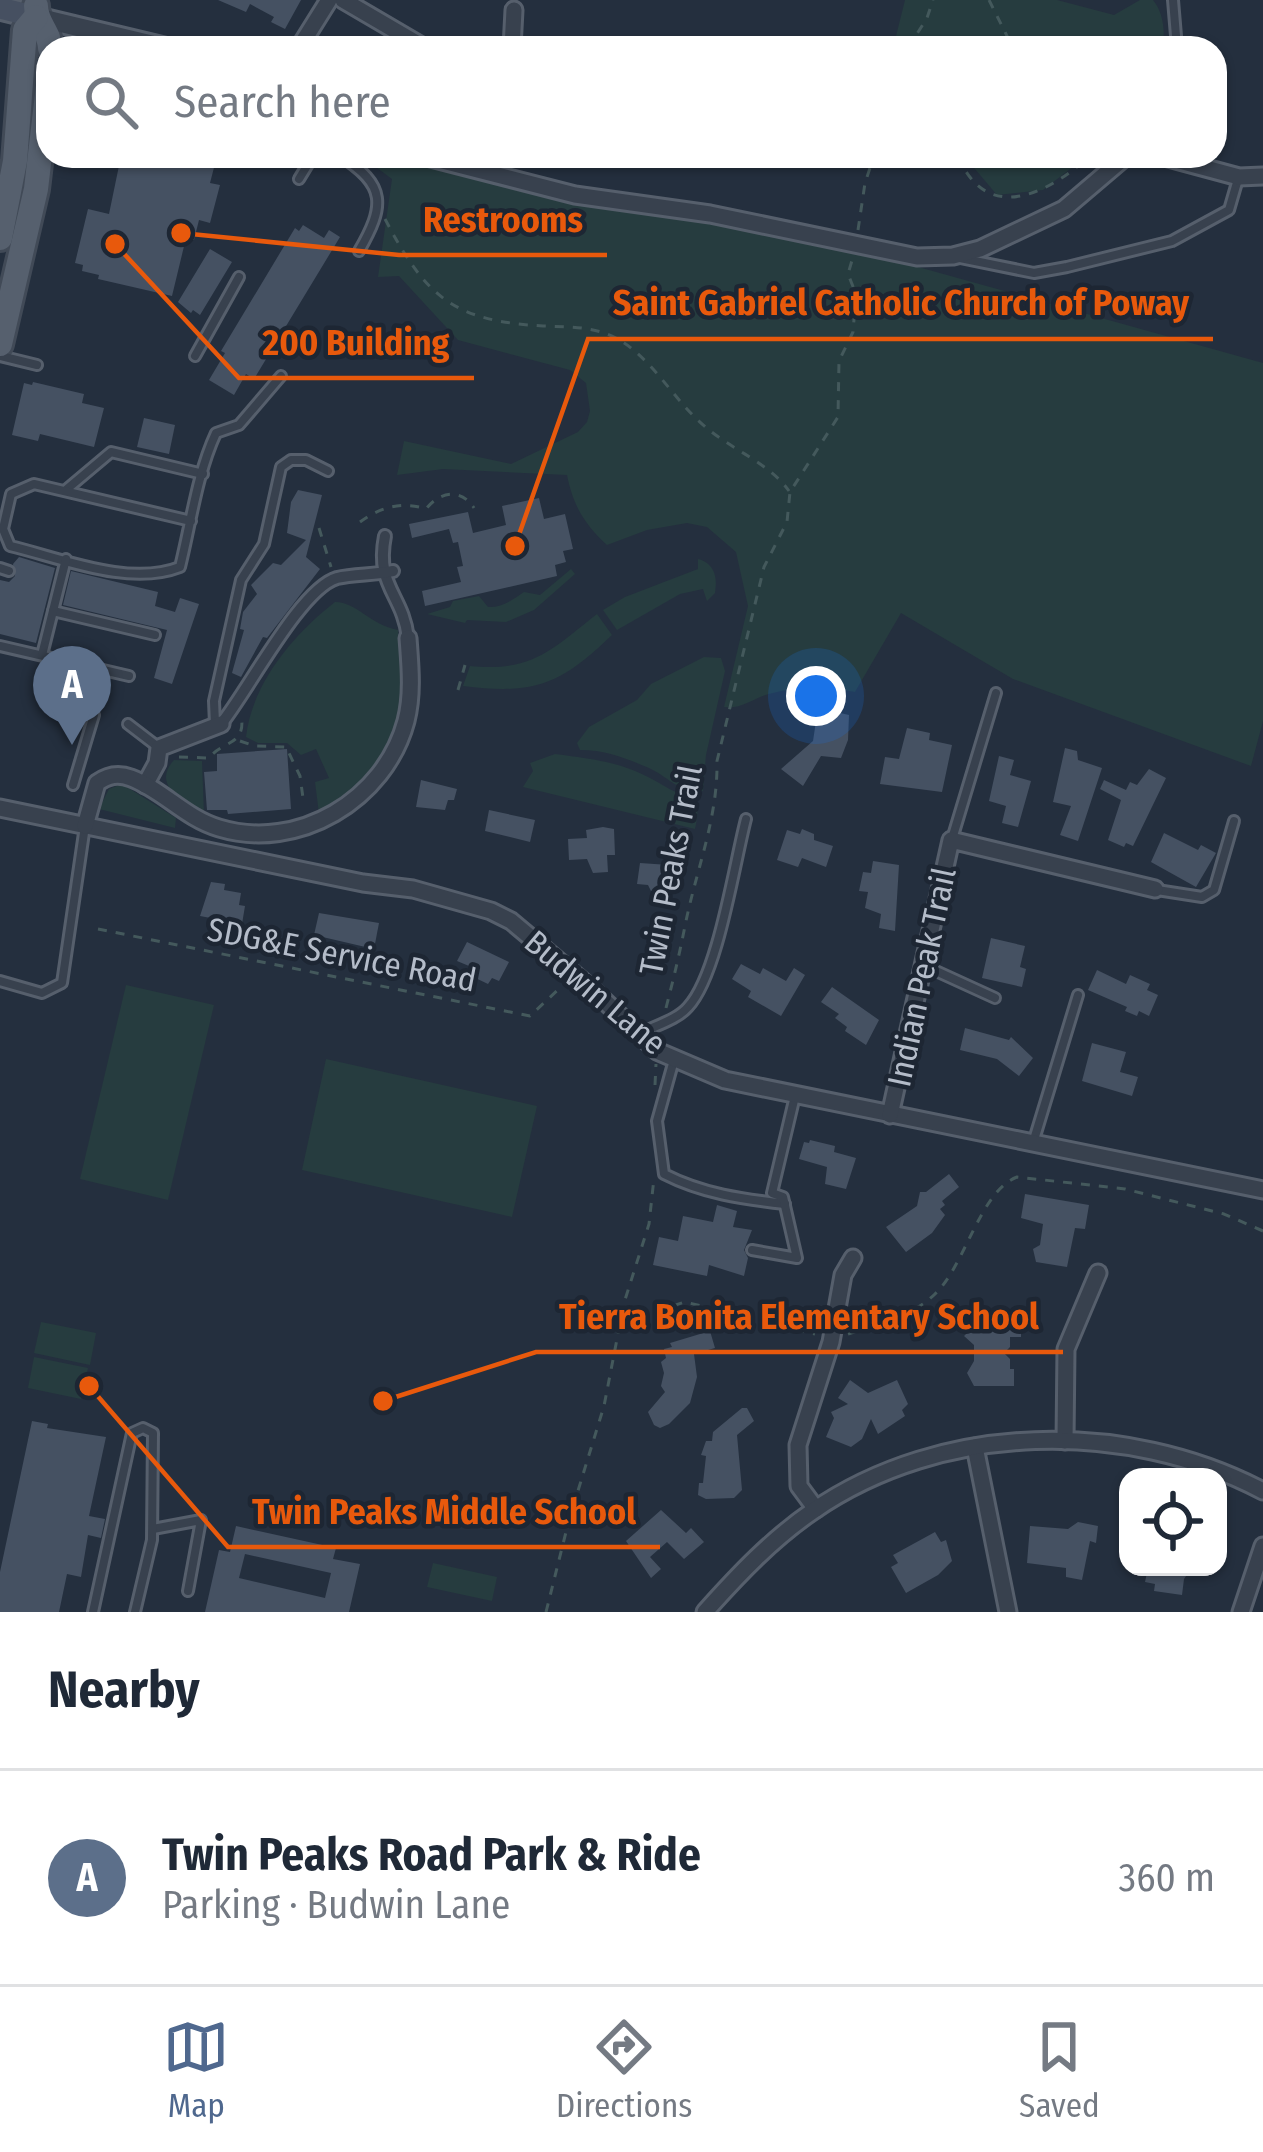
<!DOCTYPE html>
<html lang="en">
<head>
<meta charset="utf-8">
<style>
  body { margin:0; font-family:"Fira Sans Condensed",sans-serif; background:#f2f2f3; color:#1f2937 }
  .controls { position:absolute; right:36px; bottom:36px; display:grid; overflow:hidden; border-radius:24px; box-shadow:0 3px 9px #0004 }
  .controls button { width:108px; height:108px; display:grid; place-items:center; padding:0; border:0; border-bottom:3px solid #e0e1e3; background:#fff; color:#1f2937; font:60px sans-serif }
  .you { position:absolute; left:816px; top:696px; width:42px; height:42px; margin:-30px; border:9px solid #fff; border-radius:50%; background:#1a73e8; box-shadow:0 0 0 18px #1a73e833 }
  .badge { display:grid; place-items:center; width:78px; height:78px; border-radius:50%; background:#4f688e; color:#fff; font-size:39px; font-weight:700 }
  .pin { position:absolute; translate:-50% -99px; filter:drop-shadow(0 3px 6px #0008) }
  .pin::after { content:''; position:absolute; top:63px; width:42px; height:36px; background:inherit; clip-path:polygon(0 0,100% 0,50% 100%) }
  .list { margin:0; padding:0; list-style:none }
  h2 { display:flex; justify-content:space-between; align-items:center; height:156px; margin:0; padding:0 48px; font-size:51px }
  h2 small { font-size:39px; font-weight:400; color:#747a83 }
  .list li { display:grid; grid-template-columns:78px 1fr auto; gap:36px; align-items:center; box-sizing:border-box; height:216px; padding:0 48px; border-top:3px solid #e0e1e3 }
  .list b { display:block; font-size:45px; white-space:nowrap }
  .list p { margin:0; font-size:39px; white-space:nowrap; color:#747a83 }
  .list em { font-size:39px; font-style:normal; color:#747a83 }
  .icon { flex:none; width:66px; height:66px; fill:none; stroke:currentColor; stroke-width:2; stroke-linecap:round; stroke-linejoin:round }
  .map { position:relative; flex:none; width:1263px; height:1612px; overflow:hidden }
  .search { position:absolute; background:#fff; box-shadow:0 3px 9px #0004; left:36px; right:36px; top:36px; height:132px; display:flex; align-items:center; gap:30px; box-sizing:border-box; padding:0 42px; border-radius:36px; color:#747a83; font-size:45px }
  .sheet { height:372px; background:#fff }
  nav { display:flex; justify-content:space-around; align-items:center; box-sizing:border-box; height:168px; border-top:3px solid #e0e1e3; background:#fff; font-size:33px; color:#747a83 }
  nav a { display:grid; justify-items:center; gap:6px }
  nav .on { color:#4f688e }
  .map>svg:first-child { display:block }
  .green { fill:#263c3f }
  .building { fill:#455162; fill-rule:evenodd }
  .lines { fill:none; stroke-linecap:round; stroke-linejoin:round }
  .service-casing { stroke:#565f6c; stroke-width:14 }
  .pedestrian-casing { stroke:#565f6c; stroke-width:16 }
  .minor-casing { stroke:#565f6c; stroke-width:21 }
  .tertiary-casing { stroke:#565f6c; stroke-width:24 }
  .secondary-casing { stroke:#565f6c; stroke-width:27 }
  .primary-casing { stroke:#414a57; stroke-width:30 }
  .path { stroke:#44595c; stroke-width:3; stroke-dasharray:9 9; stroke-linecap:butt }
  .service { stroke:#38414e; stroke-width:8 }
  .pedestrian { stroke:#38414e; stroke-width:10 }
  .minor { stroke:#38414e; stroke-width:15 }
  .tertiary { stroke:#38414e; stroke-width:18 }
  .secondary { stroke:#465061; stroke-width:21 }
  .primary { stroke:#56606e; stroke-width:24 }
  .labels { text-anchor:middle; stroke-width:9; stroke-linejoin:round; paint-order:stroke }
  .street-label { font-size:33px; fill:#b4bcc9; stroke:#1d2633 }
  .leader { fill:none; stroke:#e8590c; stroke-width:4.5 }
  .callout-dot { fill:#e8590c; stroke:#1d2633; stroke-width:4.5 }
  .callout-label { font-size:36px; text-anchor:middle; font-weight:bold; fill:#e8590c; stroke:#1d2633; stroke-width:9; stroke-linejoin:round; paint-order:stroke }
</style>
</head>
<body>
<div class="map">
<svg width="1263" height="1612" viewBox="0 0 1263 1612">
  <rect width="100%" height="100%" fill="#242f3e"/>
  <g class="green">
    <path d="M 905,0 L 1057,0 L 1114,15 L 1140,0 L 1153,0 C 1163,12 1166,32 1162,48 L 893,48 Z"/>
    <path d="M 361,156 L 399,156 L 893,260 L 1263,363 L 1263,721 L 1251,766 L 1013,679 L 901,613 L 855,692 C 827,687 798,686 769,694 C 753,698 741,710 724,707 L 748,606 L 736,552 L 707,527 L 687,523 L 647,530 L 607,545 C 584,524 573,505 567,475 L 443,469 L 397,475 L 404,441 L 511,464 L 578,432 L 587,422 L 590,411 L 586,383 L 570,370 L 458,340 L 399,276 L 378,277 L 392,179 Z"/>
    <path d="M 964,156 L 1087,156 L 1043,190 L 997,195 Z"/>
    <path d="M 698,559 C 714,563 718,577 715,593 L 707,601 L 703,589 L 680,594 L 617,630 L 603,610 L 625,597 L 698,569 Z"/>
    <path d="M 571,569 L 575,574 L 534,610 L 506,622 L 467,620 L 465,623 L 427,614 L 450,607 L 453,601 L 479,596 L 488,607 C 502,608 514,599 524,592 L 540,595 Z"/>
    <path d="M 335,602 C 357,602 370,625 398,630 C 410,714 394,768 319,814 L 315,782 L 329,778 L 316,749 L 301,755 L 287,743 L 258,743 L 246,737 C 252,683 294,634 335,602 Z"/>
    <path d="M 597,614 L 612,635 C 560,685 535,695 463,686 L 470,666 C 533,672 551,650 597,614 Z"/>
    <path d="M 704,657 L 721,658 L 725,671 L 706,755 L 703,791 C 678,793 669,777 649,768 C 625,758 606,750 580,750 L 577,743 L 589,727 L 637,700 L 651,684 Z"/>
    <path d="M 555,754 C 601,760 627,763 666,787 C 673,792 688,795 693,800 C 700,808 697,820 695,829 L 523,787 L 533,771 L 530,763 Z"/>
    <path d="M 174,760 L 202,761 L 204,814 C 183,802 151,785 174,760 Z"/>
    <path d="M 122,784 L 176,818 L 175,828 L 99,809 L 109,789 Z"/>
    <path d="M 126,985 L 214,1005 L 168,1200 L 80,1179 Z"/>
    <path d="M 326,1059 L 537,1106 L 512,1217 L 302,1170 Z"/>
    <path d="M 41,1322 L 96,1333 L 90,1365 L 34,1353 Z"/>
    <path d="M 34,1357 L 88,1368 L 81,1399 L 28,1388 Z"/>
    <path d="M 433,1563 L 497,1577 L 492,1601 L 427,1587 Z"/>
  </g>
  <g class="building">
    <path d="M 218,0 L 301,0 L 285,29 L 271,22 L 274,17 L 250,4 L 246,12 Z"/>
    <path d="M 121,156 L 217,156 L 210,183 L 220,185 L 210,223 L 199,220 L 194,240 L 186,238 L 172,296 L 98,279 L 99,275 L 82,271 L 83,265 L 75,263 L 88,209 L 109,214 Z"/>
    <path d="M 303,225 L 324,238 L 329,230 L 340,237 L 254,379 L 246,374 L 234,395 L 209,380 L 225,353 L 221,351 L 295,228 L 299,231 Z"/>
    <path d="M 210,249 L 232,262 L 200,315 L 193,310 L 191,313 L 178,302 Z"/>
    <path d="M 33,382 L 84,394 L 82,403 L 104,408 L 94,447 L 40,434 L 38,441 L 12,435 L 24,383 L 32,385 Z"/>
    <path d="M 144,418 L 175,425 L 169,454 L 137,447 Z"/>
    <path d="M 298,490 L 322,495 L 306,557 L 320,569 L 267,638 L 263,637 L 241,677 L 232,673 L 244,630 L 240,629 L 243,612 L 257,594 L 251,585 L 273,563 L 281,565 L 306,540 L 287,533 L 291,502 Z"/>
    <path d="M 539,498 L 544,519 L 565,514 L 573,549 L 563,551 L 566,562 L 555,565 L 557,576 L 425,606 L 422,591 L 461,582 L 457,567 L 463,566 L 458,542 L 453,543 L 449,529 L 412,538 L 409,524 L 468,512 L 473,533 L 506,525 L 502,506 Z"/>
    <path d="M 19,557 L 55,568 L 36,643 L 0,634 L 0,580 L 9,582 L 15,576 L 13,564 Z"/>
    <path d="M 71,571 L 158,592 L 155,606 L 175,612 L 180,598 L 199,604 L 172,684 L 154,678 L 167,630 L 63,605 Z"/>
    <path d="M 818,708 L 849,715 L 848,740 L 841,758 L 821,756 L 803,786 L 781,769 L 813,741 Z"/>
    <path d="M 907,728 L 930,733 L 929,740 L 952,745 L 942,792 L 880,784 L 885,757 L 899,759 Z"/>
    <path d="M 1065,748 L 1077,751 L 1078,760 L 1102,768 L 1078,841 L 1060,835 L 1071,806 L 1053,802 Z"/>
    <path d="M 287,749 L 291,809 L 228,814 L 227,810 L 207,810 L 204,772 L 217,771 L 217,754 Z"/>
    <path d="M 999,756 L 1014,760 L 1010,775 L 1031,781 L 1018,827 L 1002,823 L 1006,806 L 989,801 Z"/>
    <path d="M 1149,769 L 1166,778 L 1133,846 L 1126,843 L 1124,847 L 1108,840 L 1121,800 L 1100,789 L 1104,780 L 1126,790 L 1130,782 L 1137,785 Z"/>
    <path d="M 421,780 L 457,789 L 454,800 L 448,800 L 445,810 L 416,807 Z"/>
    <path d="M 489,810 L 535,820 L 530,842 L 485,831 Z"/>
    <path d="M 603,827 L 614,829 L 615,855 L 607,855 L 608,872 L 593,873 L 587,859 L 569,860 L 568,839 L 587,838 L 586,830 Z"/>
    <path d="M 802,829 L 814,834 L 814,840 L 833,846 L 826,867 L 802,858 L 798,867 L 777,860 L 787,830 L 800,834 Z"/>
    <path d="M 1164,833 L 1198,850 L 1201,845 L 1216,853 L 1196,887 L 1151,862 Z"/>
    <path d="M 873,861 L 899,865 L 895,931 L 879,928 L 881,914 L 865,908 L 868,892 L 859,891 L 863,872 L 871,873 Z"/>
    <path d="M 640,863 L 669,865 L 668,874 L 675,875 L 674,893 L 651,891 L 648,885 L 637,884 Z"/>
    <path d="M 211,882 L 225,884 L 224,890 L 241,893 L 239,905 L 245,906 L 242,924 L 200,916 Z"/>
    <path d="M 319,913 L 379,923 L 374,949 L 314,935 Z"/>
    <path d="M 991,938 L 1025,946 L 1020,967 L 1026,969 L 1022,987 L 982,978 Z"/>
    <path d="M 467,942 L 509,962 L 499,981 L 492,978 L 488,984 L 465,973 L 469,966 L 457,961 Z"/>
    <path d="M 741,964 L 760,974 L 763,968 L 786,981 L 794,968 L 805,975 L 781,1016 L 748,997 L 751,991 L 732,979 Z"/>
    <path d="M 1097,970 L 1126,984 L 1130,975 L 1150,984 L 1147,990 L 1158,995 L 1149,1016 L 1139,1011 L 1137,1016 L 1125,1011 L 1127,1007 L 1088,990 Z"/>
    <path d="M 832,987 L 879,1020 L 866,1045 L 845,1031 L 847,1027 L 835,1018 L 839,1014 L 821,1002 Z"/>
    <path d="M 965,1028 L 1009,1040 L 1011,1037 L 1033,1058 L 1019,1076 L 997,1059 L 960,1050 Z"/>
    <path d="M 1092,1043 L 1126,1052 L 1120,1072 L 1138,1077 L 1132,1096 L 1082,1081 Z"/>
    <path d="M 810,1140 L 835,1146 L 834,1152 L 856,1158 L 846,1189 L 825,1184 L 827,1167 L 799,1159 L 804,1142 L 809,1143 Z"/>
    <path d="M 949,1174 L 959,1187 L 942,1201 L 945,1205 L 940,1209 L 945,1215 L 932,1233 L 906,1252 L 886,1227 L 917,1206 L 920,1192 L 926,1192 Z"/>
    <path d="M 1025,1194 L 1089,1205 L 1085,1229 L 1075,1228 L 1067,1267 L 1036,1262 L 1033,1249 L 1040,1245 L 1043,1224 L 1021,1218 Z"/>
    <path d="M 717,1205 L 737,1211 L 733,1227 L 752,1230 L 744,1250 L 748,1258 L 744,1276 L 709,1265 L 707,1276 L 653,1265 L 659,1237 L 678,1241 L 683,1216 L 713,1222 Z"/>
    <path d="M 969,1313 L 996,1313 L 996,1321 L 1021,1321 L 1021,1337 L 1010,1337 L 1010,1347 L 1004,1353 L 1010,1359 L 1010,1369 L 1014,1369 L 1014,1386 L 974,1386 L 967,1373 L 974,1361 L 974,1345 L 964,1336 L 969,1331 Z"/>
    <path d="M 710,1331 L 715,1348 L 694,1354 L 697,1377 L 690,1403 L 669,1424 L 660,1428 L 654,1425 L 648,1412 L 665,1392 L 661,1386 L 664,1373 L 661,1362 L 666,1358 L 664,1349 L 672,1347 L 670,1343 Z"/>
    <path d="M 850,1380 L 868,1393 L 897,1380 L 908,1404 L 902,1410 L 905,1416 L 878,1434 L 871,1419 L 862,1439 L 851,1447 L 826,1437 L 834,1418 L 831,1412 L 848,1404 L 838,1398 Z"/>
    <path d="M 742,1408 L 747,1408 L 754,1421 L 737,1435 L 742,1490 L 734,1498 L 706,1499 L 698,1495 L 699,1483 L 703,1483 L 706,1456 L 701,1455 L 706,1441 L 712,1441 L 713,1432 Z"/>
    <path d="M 32,1421 L 48,1424 L 47,1428 L 106,1437 L 89,1516 L 105,1519 L 101,1538 L 88,1535 L 81,1577 L 67,1574 L 59,1612 L 0,1612 L 0,1572 Z"/>
    <path d="M 661,1510 L 686,1533 L 691,1528 L 704,1542 L 684,1559 L 667,1542 L 650,1557 L 661,1569 L 651,1578 L 626,1541 Z"/>
    <path d="M 1078,1522 L 1098,1526 L 1096,1543 L 1090,1541 L 1082,1580 L 1066,1577 L 1066,1568 L 1027,1563 L 1030,1526 L 1068,1529 Z"/>
    <path d="M 236,1526 L 336,1548 L 333,1559 L 360,1564 L 349,1612 L 205,1612 L 219,1550 L 230,1552 ZM 245,1554 L 331,1573 L 325,1598 L 239,1578 Z"/>
    <path d="M 935,1532 L 941,1542 L 946,1540 L 952,1561 L 938,1575 L 906,1593 L 891,1567 L 898,1563 L 893,1555 Z"/>
    <path d="M 1155,1567 L 1192,1567 L 1184,1579 L 1182,1595 L 1154,1591 L 1155,1584 L 1145,1582 L 1148,1568 Z"/>
  </g>
  <g class="lines">
    <g class="service-casing">
      <g id="service">
        <path d="M 1173,0 L 1177,48"/>
        <path d="M 340,156 C 387,185 385,206 359,251"/>
        <path d="M 299,179 L 313,156"/>
        <path d="M 960,258 L 1034,273 L 1067,267 L 1172,241 L 1229,210 L 1238,179"/>
        <path d="M 0,356 L 37,365"/>
        <path d="M 195,356 L 239,277"/>
        <path d="M 67,489 L 111,452 L 203,474"/>
        <path d="M 191,521 L 34,484 L 11,494 L 3,529 L 10,546 C 61,558 129,587 180,567 C 191,523 197,474 216,433 L 239,425 L 281,376"/>
        <path d="M 0,568 L 9,571"/>
        <path d="M 53,611 L 155,635"/>
        <path d="M 0,646 L 129,676"/>
        <path d="M 42,655 L 66,559"/>
        <path d="M 128,724 L 158,747"/>
        <path d="M 215,724 L 214,701 L 241,580 L 264,544 L 281,467 L 291,460 L 306,460 L 328,471"/>
        <path d="M 73,785 L 94,715"/>
        <path d="M 952,839 L 996,693"/>
        <path d="M 1157,890 L 1202,897 L 1214,890 L 1234,821"/>
        <path d="M 925,966 L 995,998"/>
        <path d="M 0,981 L 42,993 L 62,983 L 85,826"/>
        <path d="M 639,1034 C 654,1026 677,1020 688,1007 C 718,975 734,865 746,819"/>
        <path d="M 674,1060 L 657,1121 L 664,1174 C 703,1194 742,1199 785,1204"/>
        <path d="M 1033,1143 L 1078,995"/>
        <path d="M 752,1250 L 797,1258 L 783,1197 L 772,1193 L 795,1096"/>
        <path d="M 153,1529 L 201,1520 L 188,1591"/>
        <path d="M 93,1612 L 132,1433 L 143,1428 L 153,1433 L 152,1540 L 135,1612"/>
      </g>
    </g>
    <g class="pedestrian-casing">
      <g id="pedestrian">
        <path d="M 385,536 C 375,587 403,594 408,638"/>
        <path d="M 221,724 C 248,691 300,589 337,578 C 354,574 375,575 393,571"/>
      </g>
    </g>
    <g class="minor-casing">
      <g id="minor">
        <path d="M 343,0 L 425,48"/>
        <path d="M 299,48 L 329,0"/>
        <path d="M 512,48 L 514,10"/>
        <path d="M 423,156 L 575,195 L 710,214 L 917,257 L 953,256 L 980,249 L 1064,209 L 1124,158 L 1132,156"/>
        <path d="M 1161,156 L 1239,177 L 1263,176"/>
        <path d="M 145,785 L 157,763 L 159,748 L 221,724"/>
        <path d="M 0,808 L 363,883 L 413,889 L 491,911 L 511,921 L 592,989 L 657,1051 L 725,1080 L 1263,1190"/>
        <path d="M 85,826 L 97,783 C 108,775 118,773 131,778 C 163,790 185,818 219,828 C 298,852 385,800 406,721 C 413,694 410,665 408,638"/>
        <path d="M 890,1115 L 951,840 L 1155,889"/>
        <path d="M 1065,1441 L 1066,1349 L 1098,1273"/>
        <path d="M 975,1447 L 1008,1612"/>
        <path d="M 816,1509 L 799,1486 L 798,1445 L 831,1342 L 843,1275 L 853,1258"/>
        <path d="M 705,1612 C 738,1575 772,1539 813,1511 C 942,1422 1126,1419 1263,1491"/>
        <path d="M 1241,1612 L 1263,1546"/>
      </g>
    </g>
    <g class="tertiary-casing">
      <path id="tertiary" d="M 36,17 L 166,48"/>
    </g>
    <g class="secondary-casing">
      <path id="secondary" d="M 0,8 L 36,17"/>
    </g>
    <g class="primary-casing">
      <g id="primary">
        <path d="M 36,6 C 36,23 50,32 50,48"/>
        <path d="M 0,238 L 15,161 L 25,30 L 36,17"/>
        <path d="M 0,344 L 36,189 L 48,86"/>
      </g>
    </g>
    <g class="path">
      <path d="M 989,0 L 1013,48"/>
      <path d="M 908,48 L 927,18 L 933,0"/>
      <path d="M 958,156 C 987,226 1049,193 1090,156"/>
      <path d="M 385,219 C 426,297 453,321 543,326 C 567,327 593,326 616,338 C 653,358 675,403 708,429 C 733,450 770,464 789,491"/>
      <path d="M 858,230 L 865,183 L 874,156"/>
      <path d="M 360,522 C 380,507 402,501 426,509 C 440,491 461,488 474,508"/>
      <path d="M 319,528 L 331,567"/>
      <path d="M 458,690 L 465,665"/>
      <path d="M 240,741 L 255,746 L 286,747 L 300,776 L 303,798"/>
      <path d="M 179,757 L 209,758 C 223,740 247,746 241,714"/>
      <path d="M 98,929 L 530,1016 L 562,986"/>
      <path d="M 666,1008 C 674,977 679,956 685,926 C 696,870 718,819 717,761 L 764,567 L 787,522 L 790,492 L 838,417 L 839,361 L 853,332 L 856,294 L 848,274 L 853,257"/>
      <path d="M 655,1085 L 656,1064"/>
      <path d="M 622,1322 L 685,1302 L 815,1334"/>
      <path d="M 848,1334 C 877,1324 913,1316 935,1294 C 965,1266 980,1191 1017,1177 L 1125,1189 L 1224,1214 L 1263,1231"/>
      <path d="M 546,1612 L 569,1520 L 604,1406 L 624,1303 L 649,1224 L 654,1178"/>
    </g>
    <use href="#service" class="service"/>
    <use href="#pedestrian" class="pedestrian"/>
    <use href="#minor" class="minor"/>
    <use href="#tertiary" class="tertiary"/>
    <use href="#secondary" class="secondary"/>
    <use href="#primary" class="primary"/>
  </g>
  <g class="labels">
    <g class="street-label">
      <text transform="translate(670 870) rotate(-79)" y="12">Twin Peaks Trail</text>
      <text transform="translate(342 954) rotate(11)" y="12">SDG&amp;E Service Road</text>
      <text transform="translate(921 977) rotate(-78)" y="12">Indian Peak Trail</text>
      <text transform="translate(596 992) rotate(40)" y="12">Budwin Lane</text>
    </g>
  </g>
  <path class="leader" d="M181 233L399 255H607M515 546L588 339H1213M115 244L239 378H474M383 1401L536 1352H1063M89 1386L228 1547H660"/>
  <g class="callout-dot">
    <circle cx="181" cy="233" r="12"/>
    <circle cx="515" cy="546" r="12"/>
    <circle cx="115" cy="244" r="12"/>
    <circle cx="383" cy="1401" r="12"/>
    <circle cx="89" cy="1386" r="12"/>
  </g>
  <g class="callout-label">
    <text x="503" y="232">Restrooms</text>
    <text x="901" y="315">Saint Gabriel Catholic Church of Poway</text>
    <text x="356" y="355">200 Building</text>
    <text x="799" y="1329">Tierra Bonita Elementary School</text>
    <text x="444" y="1524">Twin Peaks Middle School</text>
  </g>
</svg>
<div class="controls">
<button><svg class="icon" aria-label="locate" viewBox="0 0 24 24"><circle cx="12" cy="12" r="6"/><path d="M12 2v4M12 18v4M2 12h4M18 12h4"/></svg></button>
</div>
<div class="you"></div>
<div class="pin badge" style="left:72px;top:745px;background:#5c6f8a">A</div>
<div class="search"><svg class="icon" aria-label="search" viewBox="0 0 24 24"><circle cx="10" cy="10" r="6"/><path d="M15 15l6 6"/></svg>Search here</div>
</div>
<section class="sheet">
<h2>Nearby<small></small></h2>
<ul class="list">
<li><span class="badge" style="background:#5c6f8a">A</span><div><b>Twin Peaks Road Park &amp; Ride</b><p>Parking · Budwin Lane</p></div><em>360 m</em></li>
</ul>
</section>
<nav>
<a class="on"><svg class="icon" aria-label="map" viewBox="0 0 24 24"><path d="M3 6l6-2 6 2 6-2v14l-6 2-6-2-6 2zM9 4v14M15 6v14"/></svg>Map</a>
<a><svg class="icon" aria-label="directions" viewBox="0 0 24 24"><path d="M12 3l9 9-9 9-9-9zM9 14v-3h6M13 9l2 2-2 2"/></svg>Directions</a>
<a><svg class="icon" aria-label="saved" viewBox="0 0 24 24"><path d="M7 4h10v16l-5-4-5 4z"/></svg>Saved</a>
</nav>
</body>
</html>
